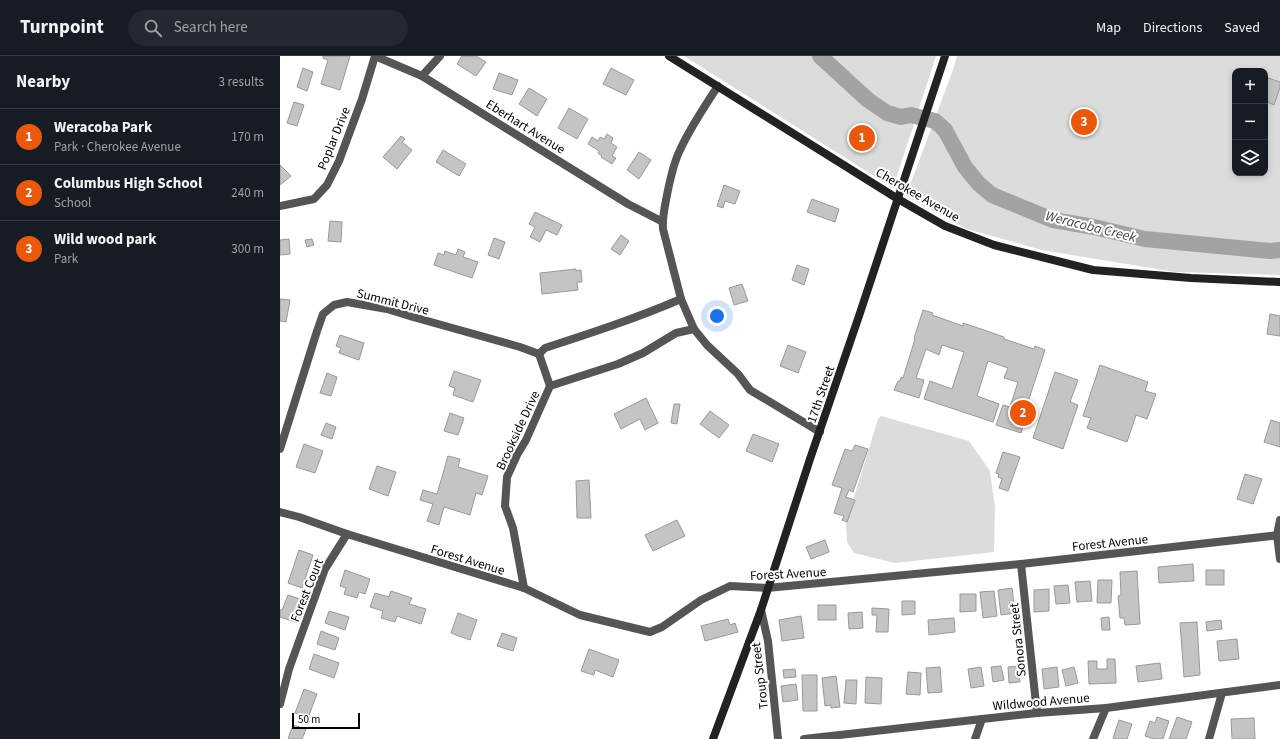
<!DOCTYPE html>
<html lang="en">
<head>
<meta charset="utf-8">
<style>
  body { margin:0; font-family:"Source Sans 3",sans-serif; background:#242831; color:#f1f3f6 }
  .controls { position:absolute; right:12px; top:12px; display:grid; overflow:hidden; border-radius:8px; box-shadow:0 2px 6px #0003 }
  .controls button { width:36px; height:36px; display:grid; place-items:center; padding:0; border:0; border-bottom:1px solid #363941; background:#171b24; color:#f1f3f6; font:20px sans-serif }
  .scale { position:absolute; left:12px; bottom:10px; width:68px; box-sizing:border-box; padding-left:4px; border:2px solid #000; border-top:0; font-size:11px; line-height:14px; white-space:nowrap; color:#000; -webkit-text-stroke:3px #fff; paint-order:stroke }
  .you { position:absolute; left:437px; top:260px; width:14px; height:14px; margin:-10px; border:3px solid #fff; border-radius:50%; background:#1a73e8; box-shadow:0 0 0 6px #1a73e833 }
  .badge { display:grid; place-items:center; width:26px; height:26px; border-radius:50%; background:#ea580c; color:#fff; font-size:13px; font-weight:700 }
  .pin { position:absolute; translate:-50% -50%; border:2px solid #fff; box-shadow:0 1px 4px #0006 }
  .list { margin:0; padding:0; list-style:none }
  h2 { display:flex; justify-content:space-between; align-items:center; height:52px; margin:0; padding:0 16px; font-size:17px }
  h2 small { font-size:13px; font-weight:400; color:#9ea1a6 }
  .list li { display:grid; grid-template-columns:26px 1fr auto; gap:12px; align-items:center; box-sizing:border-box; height:56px; padding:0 16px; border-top:1px solid #363941 }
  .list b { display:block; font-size:15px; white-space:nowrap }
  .list p { margin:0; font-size:13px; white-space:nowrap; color:#9ea1a6 }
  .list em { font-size:13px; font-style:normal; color:#9ea1a6 }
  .icon { flex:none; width:22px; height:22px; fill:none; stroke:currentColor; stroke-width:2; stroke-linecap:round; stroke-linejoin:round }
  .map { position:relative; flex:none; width:1000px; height:683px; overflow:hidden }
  header { display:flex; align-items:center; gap:24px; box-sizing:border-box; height:56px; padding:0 20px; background:#171b24; border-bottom:1px solid #363941 }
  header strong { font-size:19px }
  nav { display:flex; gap:22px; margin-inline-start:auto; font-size:14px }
  .search { width:280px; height:36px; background:#242831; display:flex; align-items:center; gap:10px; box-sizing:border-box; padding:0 14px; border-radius:22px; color:#9ea1a6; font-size:15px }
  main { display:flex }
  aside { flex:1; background:#171b24 }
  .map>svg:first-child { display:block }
  .green { fill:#dcdcdc; fill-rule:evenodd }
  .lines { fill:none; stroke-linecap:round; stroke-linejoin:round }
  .river { stroke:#a3a3a3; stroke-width:16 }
  .building { fill:#c4c4c4; stroke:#999 }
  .street { stroke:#555; stroke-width:8 }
  .secondary { stroke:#222; stroke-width:8 }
  .labels { text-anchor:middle; stroke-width:4; stroke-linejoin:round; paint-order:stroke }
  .street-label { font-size:13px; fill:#000; stroke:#fff }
  .water-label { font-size:14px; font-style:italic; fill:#444; stroke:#fff }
</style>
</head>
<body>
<header>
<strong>Turnpoint</strong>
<div class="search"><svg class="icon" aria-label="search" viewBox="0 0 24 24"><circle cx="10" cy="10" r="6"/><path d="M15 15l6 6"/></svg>Search here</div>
<nav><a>Map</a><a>Directions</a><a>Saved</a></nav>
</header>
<main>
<aside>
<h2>Nearby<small>3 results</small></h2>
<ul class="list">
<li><span class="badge">1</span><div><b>Weracoba Park</b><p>Park · Cherokee Avenue</p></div><em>170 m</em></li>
<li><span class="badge">2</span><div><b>Columbus High School</b><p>School</p></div><em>240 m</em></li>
<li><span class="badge">3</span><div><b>Wild wood park</b><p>Park</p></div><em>300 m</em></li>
</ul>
</aside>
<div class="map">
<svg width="1000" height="683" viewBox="0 0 1000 683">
  <rect width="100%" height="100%" fill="#fff"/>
  <g class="green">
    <path d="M 404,0 L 656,0 L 613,132 Z"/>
    <path d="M 677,0 L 1000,0 L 1000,219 L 895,216 L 762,194 L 687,173 L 626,140 L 673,14 ZM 955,15 L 985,15 L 985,117 L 955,117 Z"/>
    <path d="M 601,360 L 689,385 L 710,415 L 715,452 L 714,496 L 615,507 L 574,497 L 567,486 L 566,467 L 598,363 Z"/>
  </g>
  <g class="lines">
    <path class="river" d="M 540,0 L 588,44 L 607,57 L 621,61 L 631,59 L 655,65 L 665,74 L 685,111 L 699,128 L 712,139 L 773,164 L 814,171 L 865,183 L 990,195 L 1000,194"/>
  </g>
  <g class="building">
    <path d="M 43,0 L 70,0 L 60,34 L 41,28 L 48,4 L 43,2 Z"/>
    <path d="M 182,0 L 196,0 L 206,6 L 196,20 L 177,8 Z"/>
    <path d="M 23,12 L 33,16 L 27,35 L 17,31 Z"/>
    <path d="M 331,12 L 354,24 L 346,39 L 323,28 Z"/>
    <path d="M 219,17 L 238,24 L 232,39 L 213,33 Z"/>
    <path d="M 985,21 L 1000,26 L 1000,31 L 994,49 L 985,45 Z"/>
    <path d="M 249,32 L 267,43 L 257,60 L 239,48 Z"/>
    <path d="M 14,46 L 24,49 L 17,70 L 7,67 Z"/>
    <path d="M 289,52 L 308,63 L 297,83 L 278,72 Z"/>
    <path d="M 327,78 L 333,82 L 331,87 L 337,91 L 332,100 L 336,102 L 332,108 L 321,101 L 322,100 L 318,97 L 319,95 L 308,88 L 312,81 L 318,85 L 320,81 L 324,83 Z"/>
    <path d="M 121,80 L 125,83 L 122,86 L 132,94 L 117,113 L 103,101 Z"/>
    <path d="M 163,94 L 186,108 L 179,120 L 156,106 Z"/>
    <path d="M 359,96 L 371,104 L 359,123 L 347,114 Z"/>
    <path d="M 0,109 L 11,120 L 0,129 Z"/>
    <path d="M 444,129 L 460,135 L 455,148 L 445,145 L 443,152 L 437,150 Z"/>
    <path d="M 532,143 L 559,153 L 555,166 L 527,156 Z"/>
    <path d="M 255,156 L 282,169 L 277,179 L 266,174 L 260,186 L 250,181 L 255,171 L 249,168 Z"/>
    <path d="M 50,165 L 62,166 L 61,186 L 48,185 Z"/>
    <path d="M 341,179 L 349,185 L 340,199 L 331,193 Z"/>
    <path d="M 214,182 L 225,186 L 219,203 L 208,199 Z"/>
    <path d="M 9,183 L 10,198 L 0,199 L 0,184 Z"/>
    <path d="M 32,183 L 34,189 L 27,191 L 25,184 Z"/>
    <path d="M 178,193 L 185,196 L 183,201 L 198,206 L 192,222 L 154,209 L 158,197 L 164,199 L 165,195 L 176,199 Z"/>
    <path d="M 517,209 L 529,213 L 524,229 L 512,224 Z"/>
    <path d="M 296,213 L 296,215 L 301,214 L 302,226 L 297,226 L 298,234 L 262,238 L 260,217 Z"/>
    <path d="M 462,228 L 468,245 L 454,249 L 449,232 Z"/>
    <path d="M 0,243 L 10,244 L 6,266 L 0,265 Z"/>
    <path d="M 643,254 L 653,257 L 652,259 L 683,270 L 683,267 L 704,274 L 724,281 L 724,283 L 754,293 L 755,290 L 765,294 L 743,361 L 744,362 L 743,364 L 745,364 L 741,377 L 716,369 L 723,349 L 730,351 L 738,326 L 724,322 L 728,312 L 708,305 L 697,340 L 719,348 L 713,366 L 644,343 L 650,325 L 672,333 L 684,296 L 662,289 L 659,299 L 646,293 L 636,322 L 644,324 L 639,342 L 614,334 L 618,325 L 620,325 L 621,321 L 623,322 L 635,283 L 634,282 Z"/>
    <path d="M 990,258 L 1000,260 L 1000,280 L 987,278 Z"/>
    <path d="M 60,279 L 84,287 L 79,304 L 59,297 L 61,292 L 56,290 Z"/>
    <path d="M 508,289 L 526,296 L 518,317 L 500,310 Z"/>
    <path d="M 820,309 L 868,326 L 865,335 L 876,338 L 867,363 L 856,359 L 847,386 L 807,372 L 811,362 L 803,360 Z"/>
    <path d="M 174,315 L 201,324 L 193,346 L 173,339 L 175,332 L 169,330 Z"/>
    <path d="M 775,316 L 798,324 L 790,346 L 798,349 L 783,393 L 753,382 Z"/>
    <path d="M 47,317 L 57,321 L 51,340 L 40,337 Z"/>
    <path d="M 366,342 L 378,367 L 365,374 L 360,363 L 341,373 L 334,358 Z"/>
    <path d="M 394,348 L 400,348 L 397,368 L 391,367 Z"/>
    <path d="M 430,355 L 449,369 L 439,382 L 420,368 Z"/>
    <path d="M 170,357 L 184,362 L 178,379 L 164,375 Z"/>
    <path d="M 991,364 L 1000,367 L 1000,391 L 984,386 Z"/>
    <path d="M 46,367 L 56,371 L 52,383 L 41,379 Z"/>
    <path d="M 473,378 L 499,388 L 492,406 L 466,395 Z"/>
    <path d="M 24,388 L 43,395 L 35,417 L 16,411 Z"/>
    <path d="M 575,389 L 588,393 L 573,436 L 569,434 L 566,441 L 575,444 L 567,466 L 562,464 L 564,460 L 554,457 L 562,432 L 552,429 L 565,393 L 572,395 Z"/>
    <path d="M 723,396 L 740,401 L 728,435 L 719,432 L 722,423 L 718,421 L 719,418 L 716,417 Z"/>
    <path d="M 168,400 L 180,403 L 178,411 L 208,420 L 202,439 L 196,437 L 190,459 L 164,451 L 159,469 L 147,465 L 153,448 L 140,444 L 143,434 L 157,438 Z"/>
    <path d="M 97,410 L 116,416 L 108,440 L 89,433 Z"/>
    <path d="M 965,418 L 982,423 L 973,448 L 957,443 Z"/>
    <path d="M 309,424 L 311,462 L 297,462 L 296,425 Z"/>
    <path d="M 397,464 L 405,480 L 373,495 L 365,479 Z"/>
    <path d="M 545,484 L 549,496 L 531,503 L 526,491 Z"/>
    <path d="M 19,494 L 33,499 L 22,532 L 8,527 Z"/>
    <path d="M 913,508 L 914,525 L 879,527 L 878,511 Z"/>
    <path d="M 65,514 L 90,523 L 85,538 L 79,536 L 77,542 L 64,538 L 66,532 L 60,530 Z"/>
    <rect x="926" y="514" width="18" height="15"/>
    <path d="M 857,515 L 860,568 L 845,569 L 844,562 L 840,562 L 838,540 L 841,539 L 840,516 Z"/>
    <path d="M 818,524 L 832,524 L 831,547 L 817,547 Z"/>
    <path d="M 810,525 L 812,545 L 797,546 L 795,526 Z"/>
    <path d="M 788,529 L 790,547 L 776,548 L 774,530 Z"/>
    <path d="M 732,532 L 735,557 L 721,559 L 718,534 Z"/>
    <path d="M 769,533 L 769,555 L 754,556 L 754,534 Z"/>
    <path d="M 111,535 L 132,542 L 129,548 L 146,553 L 141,568 L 117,560 L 115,566 L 101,562 L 103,555 L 90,551 L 95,537 L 109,541 Z"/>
    <path d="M 714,535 L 717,560 L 703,562 L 700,536 Z"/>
    <path d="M 680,538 L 696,538 L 696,555 L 680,556 Z"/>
    <path d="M 8,539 L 26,545 L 18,567 L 0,561 L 0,554 L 2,554 Z"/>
    <path d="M 622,545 L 635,545 L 635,558 L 622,559 Z"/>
    <rect x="538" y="549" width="18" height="15"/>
    <path d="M 592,552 L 609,553 L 608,576 L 596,576 L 597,559 L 592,559 Z"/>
    <path d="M 49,555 L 69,561 L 65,574 L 45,567 Z"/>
    <path d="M 582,556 L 583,572 L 569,573 L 568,557 Z"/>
    <path d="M 178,557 L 197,564 L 190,584 L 171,577 Z"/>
    <path d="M 521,560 L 524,582 L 502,585 L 499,564 Z"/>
    <path d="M 829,561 L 830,574 L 822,574 L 821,562 Z"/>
    <path d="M 674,562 L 675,576 L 649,579 L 648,564 Z"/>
    <path d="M 448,563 L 450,569 L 455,567 L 458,576 L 425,585 L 421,570 Z"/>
    <path d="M 941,564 L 942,573 L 927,575 L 926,566 Z"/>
    <path d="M 917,566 L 920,619 L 904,621 L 900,567 Z"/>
    <path d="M 41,575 L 59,582 L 55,594 L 37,588 Z"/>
    <path d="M 222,577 L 237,582 L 233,595 L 217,590 Z"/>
    <path d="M 957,583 L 959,603 L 939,605 L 937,585 Z"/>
    <path d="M 309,593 L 339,604 L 333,621 L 315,614 L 314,619 L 301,615 Z"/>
    <path d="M 34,598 L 59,607 L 54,622 L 29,613 Z"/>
    <path d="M 827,603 L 835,603 L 836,627 L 809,628 L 808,605 L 817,605 L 817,613 L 827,613 Z"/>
    <path d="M 880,607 L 882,623 L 858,626 L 856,610 Z"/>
    <path d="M 721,610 L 724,624 L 713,626 L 711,611 Z"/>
    <path d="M 739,610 L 740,626 L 729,627 L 728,611 Z"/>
    <path d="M 660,611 L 662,636 L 648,637 L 646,612 Z"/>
    <path d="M 701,611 L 704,630 L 691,632 L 688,613 Z"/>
    <path d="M 777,611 L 779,631 L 764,633 L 762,613 Z"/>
    <path d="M 794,611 L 798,627 L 786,630 L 782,614 Z"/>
    <path d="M 515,613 L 516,621 L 504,622 L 503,614 Z"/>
    <path d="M 628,616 L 641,617 L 640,639 L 626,638 Z"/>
    <path d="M 522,619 L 537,619 L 537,655 L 523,655 Z"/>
    <path d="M 556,620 L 560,651 L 551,652 L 551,649 L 545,650 L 542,622 Z"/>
    <path d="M 586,621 L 602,622 L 601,648 L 585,647 Z"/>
    <path d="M 566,624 L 577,624 L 576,648 L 564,647 Z"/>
    <path d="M 516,628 L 518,644 L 503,646 L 501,630 Z"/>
    <path d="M 24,633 L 37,638 L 28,662 L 15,657 Z"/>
    <path d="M 877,661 L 889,665 L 883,683 L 874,683 L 865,680 L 870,665 L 875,667 Z"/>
    <path d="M 897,661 L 912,666 L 906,683 L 889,683 Z"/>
    <path d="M 974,662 L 975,683 L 952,683 L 951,663 Z"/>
    <path d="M 839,664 L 852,668 L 847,683 L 836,683 L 833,682 Z"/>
    <path d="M 13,669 L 26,673 L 22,683 L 8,683 Z"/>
  </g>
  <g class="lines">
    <g class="street">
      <path d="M 95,0 L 142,20 L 348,148 L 383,166"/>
      <path d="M 142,20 L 160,0"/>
      <path d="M 438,30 C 424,51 410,72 400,94 C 393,108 390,124 387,139 C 385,150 382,161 383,173 L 401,243 L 414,273 L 427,289 L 458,318 L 470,334 L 540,376"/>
      <path d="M 0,150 L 34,143 L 47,129 L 59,105 L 82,43 L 95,0"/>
      <path d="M 259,298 L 265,292 C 311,277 357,262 401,243"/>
      <path d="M 0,393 L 37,275 L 43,258 L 54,249 L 67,246 L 107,253 L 133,261 L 240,291 L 259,298 L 270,330"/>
      <path d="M 0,456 L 19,461 L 67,478 L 244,532 L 300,559 L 370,576 L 382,571 L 421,544 L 450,530 L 487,532 L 741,508 L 1000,479"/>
      <path d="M 1000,464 L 997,479 L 1000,503"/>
      <path d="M 741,508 L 757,657"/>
      <path d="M 244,532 L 233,472 L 225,450 L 227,421 L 237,399 L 246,384 L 270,330 L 338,308 L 363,297 L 396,277 L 414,273"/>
      <path d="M 481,554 L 488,585 L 498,683"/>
      <path d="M 0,648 L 9,613 L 45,513 L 67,478"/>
      <path d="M 524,683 L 702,663 L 757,657 L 826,652 L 1000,629"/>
      <path d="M 695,683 L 702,663"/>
      <path d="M 813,683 L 826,652"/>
      <path d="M 929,683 L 942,637"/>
    </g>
    <g class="secondary">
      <path d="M 389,0 L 618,143 L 665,170 L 714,189 L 813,214 L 911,222 L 1000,226"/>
      <path d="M 433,683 L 481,554 L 530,403 L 580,257 L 665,0"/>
    </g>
  </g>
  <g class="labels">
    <g class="street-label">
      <text transform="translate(246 70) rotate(32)" y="5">Eberhart Avenue</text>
      <text transform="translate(53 82) rotate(-68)" y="5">Poplar Drive</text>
      <text transform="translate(638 138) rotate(30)" y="5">Cherokee Avenue</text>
      <text transform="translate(113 245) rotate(14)" y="5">Summit Drive</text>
      <text transform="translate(540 338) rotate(-71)" y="5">17th Street</text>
      <text transform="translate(237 374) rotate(-65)" y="5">Brookside Drive</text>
      <text transform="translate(830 486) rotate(-6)" y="5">Forest Avenue</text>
      <text transform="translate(188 503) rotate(17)" y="5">Forest Avenue</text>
      <text transform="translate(508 517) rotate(-3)" y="5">Forest Avenue</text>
      <text transform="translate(26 534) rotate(-68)" y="5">Forest Court</text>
      <text transform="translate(737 584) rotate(-96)" y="5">Sonora Street</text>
      <text transform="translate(479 620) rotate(-97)" y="5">Troup Street</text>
      <text transform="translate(761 645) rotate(-5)" y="5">Wildwood Avenue</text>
    </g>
    <g class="water-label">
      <text transform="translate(811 170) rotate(14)" y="5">Weracoba Creek</text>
    </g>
  </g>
</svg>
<div class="controls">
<button>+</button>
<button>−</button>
<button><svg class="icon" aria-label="layers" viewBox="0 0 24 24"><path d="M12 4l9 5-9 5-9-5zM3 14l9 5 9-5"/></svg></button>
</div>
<div class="scale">50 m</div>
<div class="you"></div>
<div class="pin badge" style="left:582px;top:82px">1</div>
<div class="pin badge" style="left:743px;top:357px">2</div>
<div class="pin badge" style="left:804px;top:66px">3</div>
</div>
</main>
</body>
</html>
